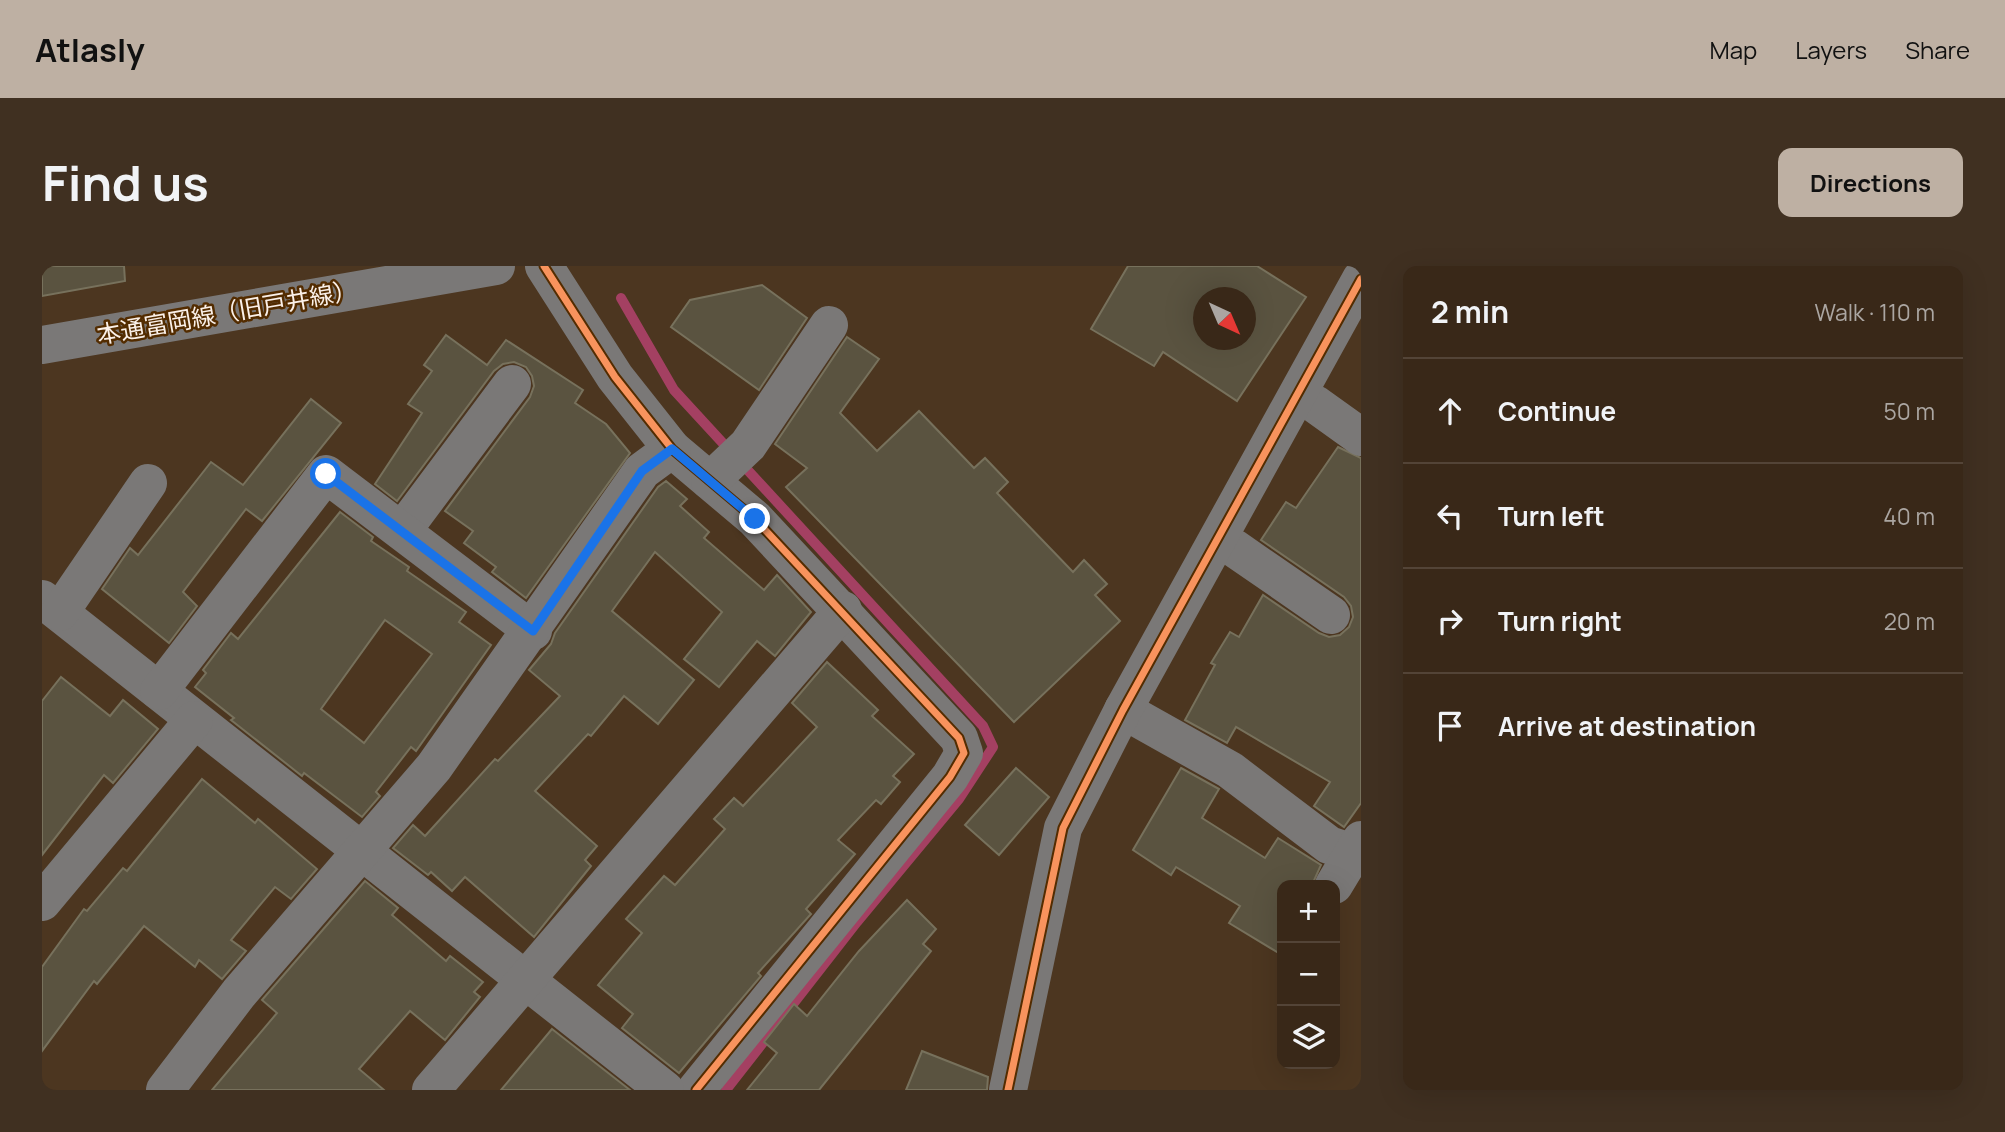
<!DOCTYPE html>
<html lang="en">
<head>
<meta charset="utf-8">
<style>
  body { margin:0; font-family:Manrope,"Noto Sans JP",sans-serif; background:#403021; color:#f1f3f6 }
  .controls { position:absolute; right:21px; bottom:21px; display:grid; overflow:hidden; border-radius:14px; box-shadow:0 7px 28px #0002 }
  .controls button { width:63px; height:63px; display:grid; place-items:center; padding:0; border:0; border-bottom:2px solid #534437; background:#392818; color:#f1f3f6; font:35px sans-serif }
  .compass { position:absolute; left:1151px; top:21px; width:63px; height:63px; border-radius:50%; background:#392818; box-shadow:0 7px 28px #0002; rotate:136deg }
  .stop { position:absolute; width:21px; height:21px; margin:-16px; border:5px solid #1a73e8; border-radius:50%; background:#fff }
  .stop.end { background:#1a73e8; border-color:#fff; box-shadow:0 2px 7px #0008 }
  .list { margin:0; padding:0; list-style:none }
  h2 { display:flex; justify-content:space-between; align-items:center; height:91px; margin:0; padding:0 28px; font-size:30px }
  h2 small { font-size:23px; font-weight:400; color:#aba6a2 }
  .list li { display:grid; grid-template-columns:46px 1fr auto; gap:21px; align-items:center; box-sizing:border-box; height:105px; padding:0 28px; border-top:2px solid #534437 }
  .list b { display:block; font-size:26px; white-space:nowrap }
  .list em { font-size:23px; font-style:normal; color:#aba6a2 }
  .icon { flex:none; width:38px; height:38px; fill:none; stroke:currentColor; stroke-width:2; stroke-linecap:round; stroke-linejoin:round }
  .map { position:relative; flex:none; width:1319px; height:824px; overflow:hidden; border-radius:14px }
  header { display:flex; align-items:center; gap:42px; box-sizing:border-box; height:98px; padding:0 35px; background:#beb0a3; color:#111 }
  header strong { font-size:33px }
  nav { display:flex; gap:38px; margin-inline-start:auto; font-size:24px }
  .intro { display:flex; align-items:center; justify-content:space-between; box-sizing:border-box; height:168px; padding:0 42px }
  h1 { margin:0; font-size:49px }
  .button { padding:18px 32px; border-radius:14px; background:#beb0a3; color:#111; font-size:24px; font-weight:700 }
  main { display:flex; gap:42px; padding:0 42px }
  aside { flex:1; background:#392818; border-radius:14px; box-shadow:0 7px 28px #0002 }
  .map>svg:first-child { display:block }
  .lines { fill:none; stroke-linecap:round; stroke-linejoin:round }
  .stream { stroke:#a44062; stroke-width:10 }
  .building { fill:#5a5340; stroke:#77715c; stroke-width:2; fill-rule:evenodd }
  .minor { stroke:#7a7877; stroke-width:38 }
  .tertiary { stroke:#7a7877; stroke-width:38 }
  .cycleway-casing { stroke:#532c00; stroke-width:11 }
  .cycleway { stroke:#f8935d; stroke-width:7 }
  .route { stroke:#1a73e8; stroke-width:9 }
  .labels { text-anchor:middle; stroke-width:5; stroke-linejoin:round; paint-order:stroke }
  .street-label { font-size:24px; fill:#fbf1e9; stroke:#532c00 }
</style>
</head>
<body>
<header>
<strong>Atlasly</strong>
<nav><a>Map</a><a>Layers</a><a>Share</a></nav>
</header>
<div class="intro"><h1>Find us</h1><a class="button">Directions</a></div>
<main>
<div class="map">
<svg width="1319" height="824" viewBox="0 0 1319 824">
  <rect width="100%" height="100%" fill="#4c3620"/>
  <g class="lines">
    <path class="stream" d="M 579,32 L 632,124 L 941,460 L 951,481 L 917,533 L 815,656 L 684,824"/>
  </g>
  <g class="building">
    <path d="M 0,0 L 82,0 L 83,15 L 0,30 Z"/>
    <path d="M 1086,0 L 1215,0 L 1264,31 L 1195,135 L 1121,86 L 1112,100 L 1049,63 ZM 1161,32 L 1203,32 L 1203,74 L 1161,74 Z"/>
    <path d="M 720,19 L 765,52 L 717,124 L 629,61 L 648,34 Z"/>
    <path d="M 404,69 L 445,99 L 464,74 L 541,124 L 533,137 L 564,158 L 588,187 L 484,332 L 450,306 L 454,301 L 422,277 L 431,265 L 403,245 L 488,131 L 492,120 L 490,110 L 484,101 L 472,96 L 461,98 L 452,105 L 355,235 L 333,218 L 380,147 L 366,138 L 390,105 L 382,99 Z"/>
    <path d="M 805,71 L 837,93 L 798,147 L 835,185 L 877,145 L 932,202 L 943,192 L 966,216 L 955,227 L 1031,306 L 1042,294 L 1065,318 L 1053,329 L 1078,355 L 972,456 L 744,221 L 765,202 L 733,178 Z"/>
    <path d="M 269,133 L 299,157 L 220,255 L 204,243 L 141,326 L 155,340 L 127,377 L 60,323 L 88,282 L 96,289 L 169,196 L 201,219 Z"/>
    <path d="M 1296,181 L 1319,192 L 1319,537 L 1302,561 L 1272,540 L 1288,516 L 1194,461 L 1185,477 L 1143,454 L 1173,399 L 1169,397 L 1188,366 L 1197,371 L 1221,329 L 1277,367 L 1287,371 L 1298,369 L 1307,361 L 1311,351 L 1309,340 L 1302,331 L 1219,274 L 1244,236 L 1254,242 Z"/>
    <path d="M 624,215 L 645,233 L 638,240 L 667,266 L 662,272 L 722,324 L 735,309 L 769,346 L 733,390 L 715,375 L 677,421 L 642,393 L 680,346 L 613,286 L 570,345 L 652,414 L 616,458 L 582,430 L 549,470 L 546,468 L 493,525 L 555,580 L 543,594 L 549,600 L 492,671 L 423,611 L 410,625 L 389,606 L 386,609 L 351,582 L 371,559 L 383,570 L 453,493 L 456,495 L 518,430 L 487,404 L 509,378 L 513,367 L 616,221 Z"/>
    <path d="M 298,246 L 331,271 L 329,275 L 367,301 L 365,305 L 424,346 L 417,356 L 449,379 L 374,485 L 369,481 L 334,526 L 338,530 L 320,551 L 262,507 L 260,510 L 189,454 L 192,452 L 153,421 L 164,407 L 161,404 L 189,367 L 196,373 ZM 343,354 L 390,388 L 322,477 L 279,443 Z"/>
    <path d="M 785,396 L 836,444 L 830,450 L 872,488 L 851,510 L 858,516 L 839,538 L 834,534 L 796,574 L 813,588 L 764,643 L 769,648 L 716,707 L 719,710 L 637,807 L 580,762 L 591,748 L 556,719 L 600,667 L 584,653 L 622,610 L 633,619 L 683,563 L 672,553 L 692,532 L 701,540 L 775,461 L 750,437 Z"/>
    <path d="M 19,411 L 68,450 L 81,434 L 116,463 L 71,517 L 62,509 L 0,589 L 0,435 Z"/>
    <path d="M 974,502 L 1007,531 L 957,589 L 923,559 Z"/>
    <path d="M 1139,502 L 1177,523 L 1160,552 L 1223,592 L 1236,572 L 1279,599 L 1270,619 L 1240,619 L 1240,689 L 1187,657 L 1198,640 L 1134,601 L 1129,609 L 1091,584 Z"/>
    <path d="M 160,513 L 213,557 L 216,553 L 275,603 L 249,633 L 233,621 L 189,674 L 204,685 L 180,713 L 157,694 L 153,701 L 102,660 L 55,718 L 52,715 L 0,785 L 0,701 L 42,643 L 45,645 L 81,602 L 85,605 Z"/>
    <path d="M 323,615 L 356,642 L 350,649 L 404,695 L 408,690 L 441,716 L 432,726 L 438,731 L 403,774 L 368,745 L 317,803 L 342,824 L 170,824 L 235,747 L 220,734 Z"/>
    <path d="M 865,634 L 894,663 L 881,678 L 889,685 L 777,824 L 705,824 L 735,787 L 722,776 L 752,738 L 765,750 L 817,685 Z"/>
    <path d="M 510,763 L 588,824 L 459,824 Z"/>
    <path d="M 880,785 L 946,811 L 945,824 L 864,824 Z"/>
  </g>
  <g class="lines">
    <g class="minor">
      <path d="M 502,0 L 573,111 L 630,183 L 713,253 L 917,472 L 922,487 L 908,511 L 654,824"/>
      <path d="M 1273,138 L 1319,171"/>
      <path d="M 668,215 L 706,179 L 787,59"/>
      <path d="M 360,265 L 470,118"/>
      <path d="M 1192,282 L 1289,349"/>
      <path d="M 0,333 L 623,824"/>
      <path d="M 18,346 L 106,217"/>
      <path d="M 117,425 L 284,208 L 491,365"/>
      <path d="M 1081,444 L 1188,504 L 1287,579 L 1311,587"/>
      <path d="M 1292,619 L 1319,574"/>
      <path d="M 0,636 L 152,454"/>
      <path d="M 123,824 L 197,727 L 392,501 L 600,205 L 630,183"/>
      <path d="M 389,824 L 801,344"/>
    </g>
    <g class="tertiary">
      <path d="M 0,79 L 454,0"/>
      <path d="M 966,824 L 1021,562 L 1081,444 L 1319,13"/>
    </g>
    <g class="cycleway-casing">
      <g id="cycleway">
        <path d="M 502,0 L 573,111 L 630,183 L 713,253 L 917,472 L 922,487 L 908,511 L 654,824"/>
        <path d="M 966,824 L 1021,562 L 1081,444 L 1319,13"/>
      </g>
    </g>
    <use href="#cycleway" class="cycleway"/>
  </g>
  <g class="lines">
    <path class="route" d="M 284,208 L 491,365 L 600,205 L 630,183 L 713,253"/>
  </g>
  <g class="labels">
    <g class="street-label">
      <text transform="translate(185 47) rotate(-10)" y="8">本通富岡線（旧戸井線）</text>
    </g>
  </g>
</svg>
<div class="controls">
<button>+</button>
<button>−</button>
<button><svg class="icon" aria-label="layers" viewBox="0 0 24 24"><path d="M12 4l9 5-9 5-9-5zM3 14l9 5 9-5"/></svg></button>
</div>
<svg class="compass" viewBox="-18 -18 36 36"><path d="M0-13l5 13h-10z" fill="#e53935"/><path d="M0 13l5-13h-10z" fill="#aba6a2"/></svg>
<div class="stop" style="left:284px;top:208px"></div>
<div class="stop end" style="left:713px;top:253px"></div>
</div>
<aside>
<h2>2 min<small>Walk · 110 m</small></h2>
<ul class="list">
<li><svg class="icon" aria-label="ahead" viewBox="0 0 24 24"><path d="M12 20V5M6 11l6-6 6 6"/></svg><div><b>Continue</b></div><em>50 m</em></li>
<li><svg class="icon" aria-label="left" viewBox="0 0 24 24"><path d="M17 20v-9H6M10 6l-5 5 5 5"/></svg><div><b>Turn left</b></div><em>40 m</em></li>
<li><svg class="icon" aria-label="right" viewBox="0 0 24 24"><path d="M7 20v-9h11M14 6l5 5-5 5"/></svg><div><b>Turn right</b></div><em>20 m</em></li>
<li><svg class="icon" aria-label="arrive" viewBox="0 0 24 24"><path d="M6 21V4h12l-3 4 3 4H6"/></svg><div><b>Arrive at destination</b></div></li>
</ul>
</aside>
</main>
</body>
</html>
